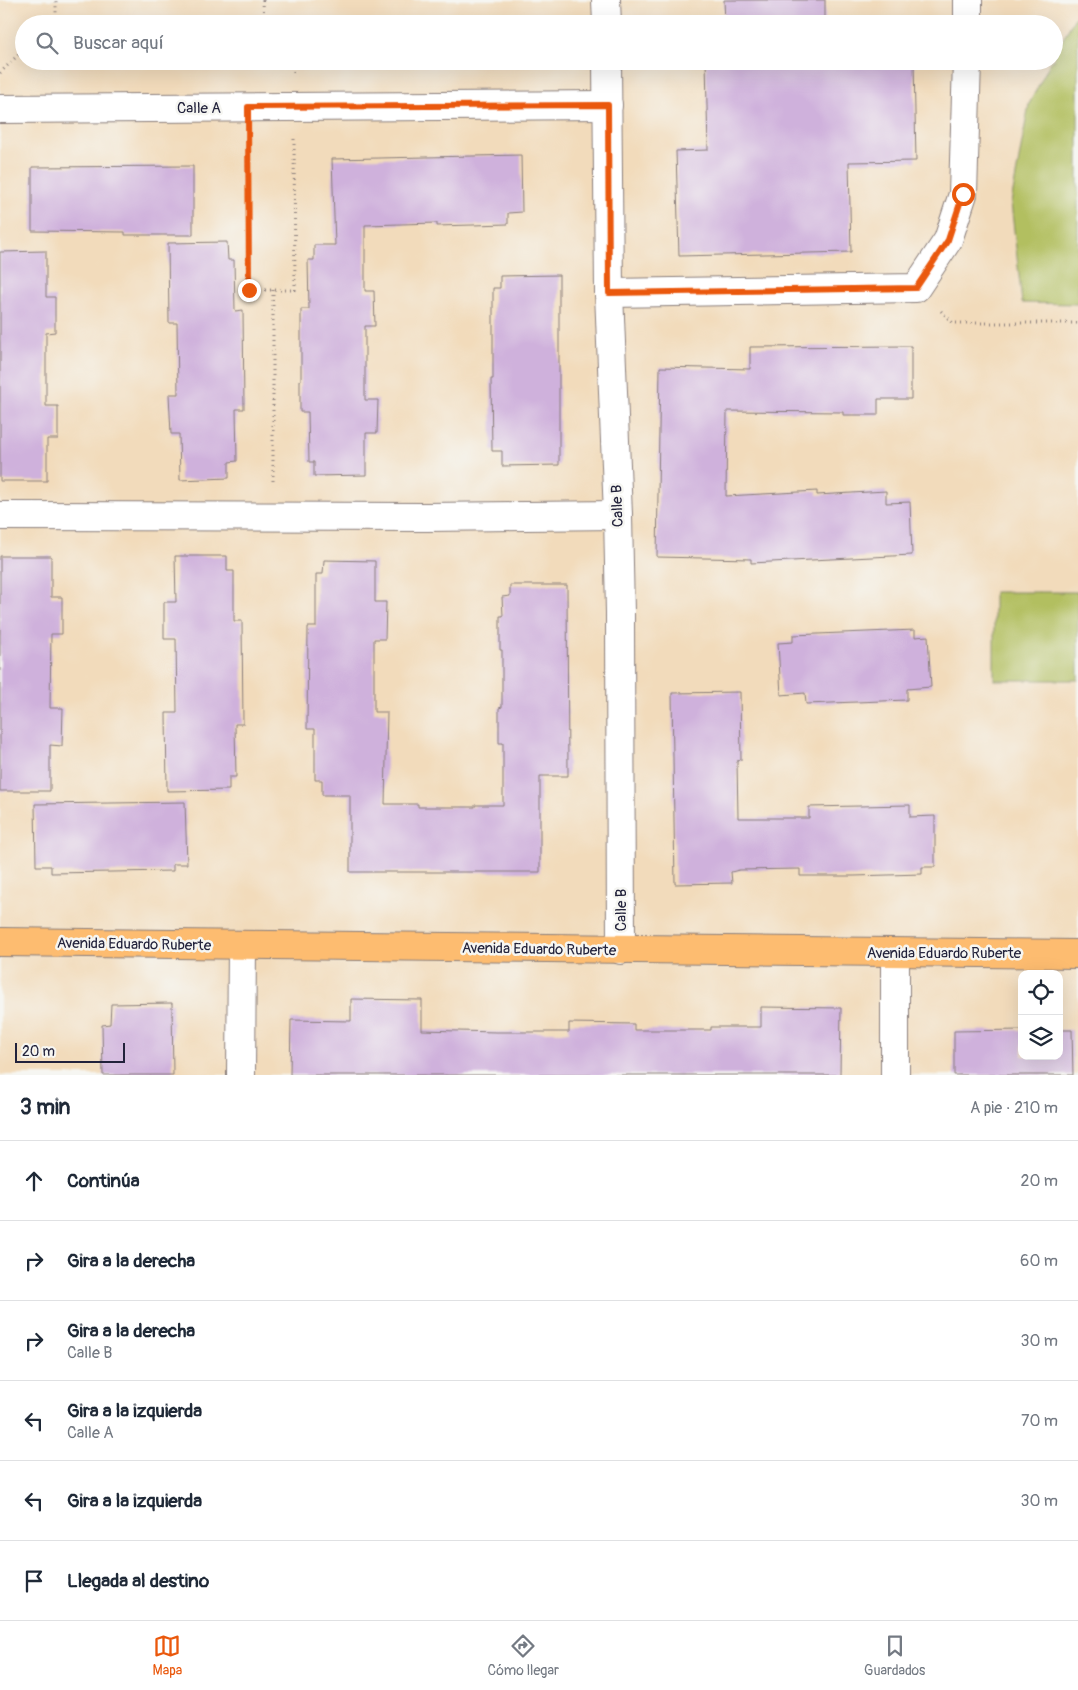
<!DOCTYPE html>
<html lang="es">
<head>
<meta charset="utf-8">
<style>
  body { margin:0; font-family:Pangolin,sans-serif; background:#f2f2f3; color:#1f2937 }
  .controls { position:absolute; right:15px; bottom:15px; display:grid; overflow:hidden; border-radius:10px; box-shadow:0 5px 20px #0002 }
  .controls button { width:45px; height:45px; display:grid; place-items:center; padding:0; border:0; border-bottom:1px solid #e0e1e3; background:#fff; color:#1f2937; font:25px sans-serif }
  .scale { position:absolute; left:15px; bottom:12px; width:110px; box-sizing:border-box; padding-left:5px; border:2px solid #22223b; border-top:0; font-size:14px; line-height:18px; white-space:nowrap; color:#22223b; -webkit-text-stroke:4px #f6f6f2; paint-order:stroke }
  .stop { position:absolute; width:15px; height:15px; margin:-11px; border:4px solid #ea580c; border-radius:50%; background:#fff }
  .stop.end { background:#ea580c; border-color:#fff; box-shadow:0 1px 5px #0008 }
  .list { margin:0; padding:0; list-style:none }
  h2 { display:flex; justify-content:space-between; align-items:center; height:65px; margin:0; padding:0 20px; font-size:21px }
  h2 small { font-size:16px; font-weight:400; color:#747a83 }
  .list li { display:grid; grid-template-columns:32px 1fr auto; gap:15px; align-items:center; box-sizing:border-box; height:80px; padding:0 20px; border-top:1px solid #e0e1e3 }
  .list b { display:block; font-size:19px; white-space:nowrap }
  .list p { margin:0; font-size:16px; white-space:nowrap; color:#747a83 }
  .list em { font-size:16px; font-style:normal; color:#747a83 }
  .icon { flex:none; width:28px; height:28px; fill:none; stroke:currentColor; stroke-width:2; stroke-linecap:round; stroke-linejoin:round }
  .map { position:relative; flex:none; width:1078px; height:1075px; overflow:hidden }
  .search { position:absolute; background:#fff; box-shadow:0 5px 20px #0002; left:15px; right:15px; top:15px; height:55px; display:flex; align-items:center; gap:12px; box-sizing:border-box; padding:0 18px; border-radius:28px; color:#747a83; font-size:19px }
  .sheet { height:545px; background:#fff }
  nav { display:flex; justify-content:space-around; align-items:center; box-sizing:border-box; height:70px; border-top:1px solid #e0e1e3; background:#fff; font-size:14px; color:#747a83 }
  nav a { display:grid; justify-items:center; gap:2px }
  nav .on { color:#ea580c }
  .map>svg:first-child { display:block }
  .green { fill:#b2bf61; stroke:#6a704e }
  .building { fill:#cfb1dc }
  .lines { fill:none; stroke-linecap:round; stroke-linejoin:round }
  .minor-casing { stroke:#8a7e7b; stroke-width:30 }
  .major-casing { stroke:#8a7e7b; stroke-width:30 }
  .path { stroke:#8a7e7b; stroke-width:3; stroke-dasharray:1 4; stroke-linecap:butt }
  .minor { stroke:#fff; stroke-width:28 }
  .major { stroke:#fdbc70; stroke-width:28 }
  .route { stroke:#ea580c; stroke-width:6 }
  .labels { text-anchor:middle; stroke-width:5; stroke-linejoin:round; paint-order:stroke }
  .street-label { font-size:15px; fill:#22223b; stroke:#f6f6f2 }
</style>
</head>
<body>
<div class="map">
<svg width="1078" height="1075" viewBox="0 0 1078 1075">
  <rect width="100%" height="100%" fill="#f6f6f2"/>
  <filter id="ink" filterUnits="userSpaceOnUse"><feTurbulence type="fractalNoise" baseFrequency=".02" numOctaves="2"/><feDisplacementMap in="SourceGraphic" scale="10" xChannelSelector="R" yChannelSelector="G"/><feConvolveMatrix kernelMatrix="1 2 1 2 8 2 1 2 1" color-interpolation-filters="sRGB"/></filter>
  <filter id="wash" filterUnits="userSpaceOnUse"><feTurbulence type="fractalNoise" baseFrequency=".0096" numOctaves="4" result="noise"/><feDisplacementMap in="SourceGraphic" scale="20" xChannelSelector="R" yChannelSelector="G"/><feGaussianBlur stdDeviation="1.12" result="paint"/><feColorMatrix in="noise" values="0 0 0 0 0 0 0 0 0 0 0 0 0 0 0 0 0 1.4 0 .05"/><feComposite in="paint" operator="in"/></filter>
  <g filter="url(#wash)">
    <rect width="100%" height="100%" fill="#f2dbbb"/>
    <g class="green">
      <path d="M 1078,12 L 1078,304 L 1022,303 L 1011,203 L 1029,104 L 1051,61 L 1054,61 L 1054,55 Z"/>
      <rect x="994" y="592" width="84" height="88"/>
    </g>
    <g id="blocks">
      <g class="building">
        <path d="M 724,0 L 825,0 L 825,24 L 725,24 Z"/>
        <path d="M 706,61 L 914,62 L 916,161 L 849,162 L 851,252 L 679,256 L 676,151 L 708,150 Z"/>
        <path d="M 521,155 L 522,212 L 508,213 L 508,224 L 437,226 L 437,223 L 365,225 L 365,291 L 374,291 L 375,326 L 365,326 L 365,400 L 378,400 L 377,433 L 366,433 L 366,475 L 314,476 L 314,462 L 309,462 L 308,412 L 300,412 L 300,380 L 301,380 L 301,309 L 309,309 L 308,260 L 314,260 L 314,245 L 335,245 L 332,159 Z"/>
        <path d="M 193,166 L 193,235 L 125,235 L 125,232 L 32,231 L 32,167 Z"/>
        <path d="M 227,242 L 228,260 L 234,260 L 235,311 L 243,310 L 244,409 L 236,409 L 237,461 L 229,462 L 229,478 L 180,480 L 179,434 L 171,434 L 169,394 L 178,394 L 177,323 L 169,323 L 168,243 Z"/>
        <path d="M 46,251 L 46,297 L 55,297 L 55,332 L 46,333 L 46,406 L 58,406 L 58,439 L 47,439 L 47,481 L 0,481 L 0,252 Z"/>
        <path d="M 559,275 L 559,465 L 502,466 L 502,451 L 492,451 L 491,379 L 493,379 L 493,288 L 500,288 L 500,276 Z"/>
        <path d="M 911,346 L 911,399 L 878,399 L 878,415 L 843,415 L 843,412 L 727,411 L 726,496 L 817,491 L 817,495 L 886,491 L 886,503 L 910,502 L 912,555 L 751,563 L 751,559 L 657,557 L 660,367 L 750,369 L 750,347 Z"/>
        <path d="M 0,556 L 51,556 L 51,597 L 62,597 L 62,634 L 51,634 L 50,708 L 63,708 L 62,746 L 50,745 L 50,791 L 0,791 Z"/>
        <path d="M 175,556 L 227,556 L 227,571 L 234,571 L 234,621 L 242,621 L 243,724 L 235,724 L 236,777 L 229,777 L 229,790 L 167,791 L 166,713 L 177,713 L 176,639 L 164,639 L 164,602 L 176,602 Z"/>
        <path d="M 324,560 L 375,561 L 375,602 L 386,602 L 385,639 L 374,639 L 374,712 L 387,712 L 385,804 L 418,804 L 418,807 L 475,807 L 475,805 L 503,805 L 503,743 L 499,743 L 499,708 L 502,707 L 502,650 L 500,650 L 500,616 L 503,616 L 502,597 L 510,596 L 510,585 L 567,585 L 568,776 L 540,776 L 540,872 L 350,872 L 350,795 L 322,795 L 322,780 L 315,780 L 315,729 L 307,729 L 308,627 L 316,627 L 316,574 L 323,574 Z"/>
        <path d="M 915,630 L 915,637 L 928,636 L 931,687 L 907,689 L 907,700 L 806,704 L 805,693 L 781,695 L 778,643 L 793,642 L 793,635 Z"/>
        <path d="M 740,692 L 741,760 L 737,761 L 738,818 L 809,818 L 809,807 L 910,805 L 910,817 L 935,816 L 935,867 L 922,867 L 922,874 L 854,876 L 800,876 L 800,869 L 739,870 L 731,872 L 732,883 L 675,884 L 672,693 Z"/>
        <path d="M 185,802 L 187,864 L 173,864 L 173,871 L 51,873 L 51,866 L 36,866 L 35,804 Z"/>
        <path d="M 351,999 L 422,1000 L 422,1030 L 496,1032 L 569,1032 L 569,1023 L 634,1024 L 634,1030 L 711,1030 L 711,1027 L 761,1027 L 761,1007 L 841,1008 L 840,1075 L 290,1075 L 291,1020 L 351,1021 Z"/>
        <path d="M 172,1003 L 173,1075 L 103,1075 L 102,1025 L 110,1024 L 111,1004 Z"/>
        <path d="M 1022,1030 L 1022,1056 L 1059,1056 L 1059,1030 L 1072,1030 L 1073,1075 L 954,1075 L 954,1031 Z"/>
      </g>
    </g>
  </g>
  <g filter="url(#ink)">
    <use href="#blocks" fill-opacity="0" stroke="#8a7e7b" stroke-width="1"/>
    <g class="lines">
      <g class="minor-casing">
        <g id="minor">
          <path d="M 606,0 L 607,24"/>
          <path d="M 968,0 L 968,24"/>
          <path d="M 607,61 L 609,293 L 618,515 L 620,613 L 621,950"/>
          <path d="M 0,109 L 608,105"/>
          <path d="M 609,293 L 916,288 L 948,240 L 963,194 L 967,61"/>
          <path d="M 0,516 L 426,517 L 618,515"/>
          <path d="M 241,1075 L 242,945"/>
          <path d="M 895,1075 L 895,953"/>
        </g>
      </g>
      <g class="major-casing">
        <path id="major" d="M 0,942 L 1078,954"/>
      </g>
      <g class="path">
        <path d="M 263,0 L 264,24"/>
        <path d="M 48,24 L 56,16 L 56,0"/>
        <path d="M 294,61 L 294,73"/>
        <path d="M 0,73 L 24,49"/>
        <path d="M 248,141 L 249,290 L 295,290 L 294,139"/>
        <path d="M 273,290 L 273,484"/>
        <path d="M 941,311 L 953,323 L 1078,323"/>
      </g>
      <use href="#minor" class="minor"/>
      <use href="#major" class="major"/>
    </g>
  </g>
  <g class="lines" filter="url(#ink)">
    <path class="route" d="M 249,290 L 248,107 L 608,105 L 609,293 L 916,288 L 948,240 L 963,194"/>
  </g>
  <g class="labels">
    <g class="street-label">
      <text x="199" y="113">Calle A</text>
      <text transform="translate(617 506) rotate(-92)" y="5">Calle B</text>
      <text transform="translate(621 910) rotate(-90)" y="5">Calle B</text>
      <text transform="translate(134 944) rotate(1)" y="5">Avenida Eduardo Ruberte</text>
      <text transform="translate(539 949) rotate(1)" y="5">Avenida Eduardo Ruberte</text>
      <text x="944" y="958">Avenida Eduardo Ruberte</text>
    </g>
  </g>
</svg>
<div class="controls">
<button><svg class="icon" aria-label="locate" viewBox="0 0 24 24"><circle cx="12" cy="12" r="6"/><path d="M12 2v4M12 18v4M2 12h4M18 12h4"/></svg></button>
<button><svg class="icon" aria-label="layers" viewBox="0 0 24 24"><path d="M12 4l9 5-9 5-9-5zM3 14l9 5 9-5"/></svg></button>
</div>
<div class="scale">20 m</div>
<div class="stop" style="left:963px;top:194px"></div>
<div class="stop end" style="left:249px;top:290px"></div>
<div class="search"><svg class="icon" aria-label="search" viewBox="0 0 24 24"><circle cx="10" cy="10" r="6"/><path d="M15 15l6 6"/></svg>Buscar aquí</div>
</div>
<section class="sheet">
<h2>3 min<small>A pie · 210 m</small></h2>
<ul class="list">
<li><svg class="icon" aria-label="ahead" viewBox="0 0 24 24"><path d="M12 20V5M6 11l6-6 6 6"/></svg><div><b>Continúa</b></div><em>20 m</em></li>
<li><svg class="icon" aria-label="right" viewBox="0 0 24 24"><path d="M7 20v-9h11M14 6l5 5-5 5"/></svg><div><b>Gira a la derecha</b></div><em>60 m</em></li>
<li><svg class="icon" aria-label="right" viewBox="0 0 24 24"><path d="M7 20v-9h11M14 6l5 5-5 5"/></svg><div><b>Gira a la derecha</b><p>Calle B</p></div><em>30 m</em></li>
<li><svg class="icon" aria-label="left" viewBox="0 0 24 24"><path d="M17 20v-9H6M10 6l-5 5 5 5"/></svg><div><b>Gira a la izquierda</b><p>Calle A</p></div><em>70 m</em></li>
<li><svg class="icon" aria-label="left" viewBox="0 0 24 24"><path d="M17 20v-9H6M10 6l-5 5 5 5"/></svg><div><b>Gira a la izquierda</b></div><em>30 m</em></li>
<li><svg class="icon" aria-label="arrive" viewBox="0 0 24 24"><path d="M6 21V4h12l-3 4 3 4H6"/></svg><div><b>Llegada al destino</b></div></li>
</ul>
</section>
<nav>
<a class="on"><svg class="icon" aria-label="map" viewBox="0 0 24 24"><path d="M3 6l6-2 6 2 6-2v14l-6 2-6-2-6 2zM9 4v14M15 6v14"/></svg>Mapa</a>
<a><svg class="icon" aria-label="directions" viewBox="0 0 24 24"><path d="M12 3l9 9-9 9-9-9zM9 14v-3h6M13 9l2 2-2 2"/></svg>Cómo llegar</a>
<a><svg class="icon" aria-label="saved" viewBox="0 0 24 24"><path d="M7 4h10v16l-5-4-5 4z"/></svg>Guardados</a>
</nav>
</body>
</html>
